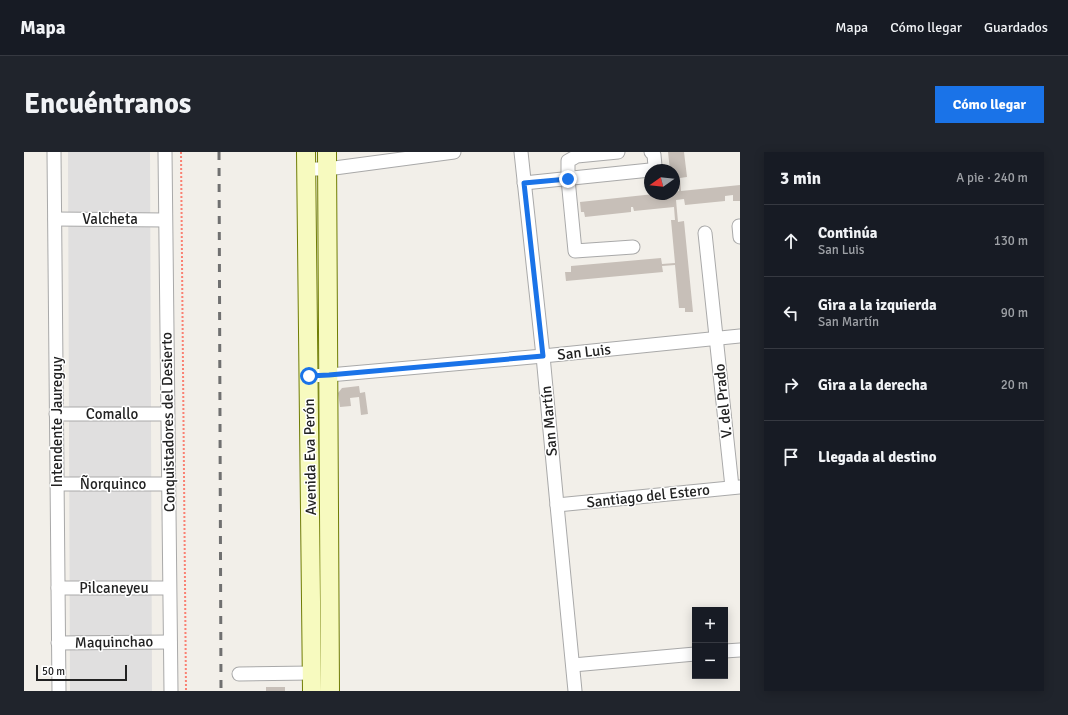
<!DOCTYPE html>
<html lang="es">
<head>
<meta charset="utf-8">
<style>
  body { margin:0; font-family:Signika,sans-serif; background:#20242c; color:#f1f3f6 }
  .controls { position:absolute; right:12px; bottom:12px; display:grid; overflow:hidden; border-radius:0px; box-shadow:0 2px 10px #0003 }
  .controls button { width:36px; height:36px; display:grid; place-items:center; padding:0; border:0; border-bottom:1px solid #363941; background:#171b24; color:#f1f3f6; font:20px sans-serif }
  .compass { position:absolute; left:620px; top:12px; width:36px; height:36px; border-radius:50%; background:#171b24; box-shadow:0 2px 10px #0003; rotate:255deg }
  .scale { position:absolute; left:12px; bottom:10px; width:91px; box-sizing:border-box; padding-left:4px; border:2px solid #222; border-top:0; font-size:11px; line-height:14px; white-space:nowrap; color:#222; -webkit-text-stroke:3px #fff; paint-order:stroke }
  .stop { position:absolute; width:12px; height:12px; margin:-9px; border:3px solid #1a73e8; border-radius:50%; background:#fff }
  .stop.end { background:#1a73e8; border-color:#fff; box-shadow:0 1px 4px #0008 }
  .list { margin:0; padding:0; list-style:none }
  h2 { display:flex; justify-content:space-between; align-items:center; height:52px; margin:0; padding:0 16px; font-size:17px }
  h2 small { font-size:13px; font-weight:400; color:#9ea1a6 }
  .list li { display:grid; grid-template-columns:26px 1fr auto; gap:12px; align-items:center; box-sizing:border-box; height:72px; padding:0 16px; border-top:1px solid #363941 }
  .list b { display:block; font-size:15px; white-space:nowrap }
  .list p { margin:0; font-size:13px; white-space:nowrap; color:#9ea1a6 }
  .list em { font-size:13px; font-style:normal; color:#9ea1a6 }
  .icon { flex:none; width:22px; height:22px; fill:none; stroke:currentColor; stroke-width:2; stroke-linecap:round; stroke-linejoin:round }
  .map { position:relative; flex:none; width:716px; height:539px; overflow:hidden; border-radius:0px }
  header { display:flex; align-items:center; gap:24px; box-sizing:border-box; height:56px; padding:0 20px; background:#171b24; border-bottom:1px solid #363941 }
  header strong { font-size:19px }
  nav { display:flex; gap:22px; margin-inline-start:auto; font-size:14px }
  .intro { display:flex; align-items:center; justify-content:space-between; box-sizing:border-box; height:96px; padding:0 24px }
  h1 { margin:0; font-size:28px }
  .button { padding:10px 18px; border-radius:0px; background:#1a73e8; color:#fff; font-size:14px; font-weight:700 }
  main { display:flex; gap:24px; padding:0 24px }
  aside { flex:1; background:#171b24; border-radius:0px; box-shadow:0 2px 10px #0003 }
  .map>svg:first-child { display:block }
  .residential { fill:#e0dfdf }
  .building { fill:#c7bfb8 }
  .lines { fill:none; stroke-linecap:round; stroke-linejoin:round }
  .street-casing { stroke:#a9a9a9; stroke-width:15 }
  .secondary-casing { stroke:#707d05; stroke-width:20 }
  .path { stroke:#fa8072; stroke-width:2; stroke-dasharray:2 2; stroke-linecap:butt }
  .street { stroke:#fff; stroke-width:13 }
  .secondary { stroke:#f7fabf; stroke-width:18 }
  .rail { stroke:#707070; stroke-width:3; stroke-dasharray:8 8; stroke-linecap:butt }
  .route { stroke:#1a73e8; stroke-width:5 }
  .labels { text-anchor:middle; stroke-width:3; stroke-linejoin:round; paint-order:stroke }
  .street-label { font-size:15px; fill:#222; stroke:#fff }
</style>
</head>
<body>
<header>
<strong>Mapa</strong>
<nav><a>Mapa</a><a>Cómo llegar</a><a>Guardados</a></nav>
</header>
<div class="intro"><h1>Encuéntranos</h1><a class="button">Cómo llegar</a></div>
<main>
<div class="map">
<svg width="716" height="539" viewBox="0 0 716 539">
  <rect width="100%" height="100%" fill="#f2efe9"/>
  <path class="residential" d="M 44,0 L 126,0 L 128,539 L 46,539 Z"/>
  <g class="building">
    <path d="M 644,0 L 660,0 L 663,25 L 656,26 L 657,39 L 716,33 L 716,49 L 709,49 L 709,43 L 701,44 L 701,49 L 661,53 L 660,47 L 652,48 L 654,70 L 660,69 L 669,160 L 661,160 L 661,156 L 655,156 L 651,113 L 638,114 L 639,120 L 542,129 L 541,120 L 547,120 L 547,114 L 637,106 L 638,112 L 651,111 L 647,68 L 651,68 L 650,55 L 610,59 L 609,55 L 607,55 L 607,60 L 561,65 L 560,60 L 557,60 L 556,50 L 630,42 L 650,42 L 650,40 L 655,39 L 653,27 L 650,27 L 650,18 L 646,18 Z"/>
    <path d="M 335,234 L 336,241 L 341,240 L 344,262 L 337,263 L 335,245 L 326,246 L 327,254 L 316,255 L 314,241 L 318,236 Z"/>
    <rect x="242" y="535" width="19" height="4"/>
  </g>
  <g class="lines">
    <g class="street-casing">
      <g id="street">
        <path d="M 30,0 L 35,539"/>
        <path d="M 141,0 L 147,539"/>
        <path d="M 497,0 L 519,204 L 533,353 L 551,539"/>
        <path d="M 594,0 L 553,4 L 544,9 L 544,27 L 551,99 L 609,95"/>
        <path d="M 627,0 L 630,3 L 631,14 L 628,18"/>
        <path d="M 283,17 L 303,17 L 430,0"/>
        <path d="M 500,31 L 626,18"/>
        <path d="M 31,67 L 141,68"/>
        <path d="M 715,74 L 716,85"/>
        <path d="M 681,81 L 708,335"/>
        <path d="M 285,224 L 305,223 L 519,204 L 716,184"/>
        <path d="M 32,262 L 143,262"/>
        <path d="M 33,332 L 144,332"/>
        <path d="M 533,353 L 716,335"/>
        <path d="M 34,436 L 145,436"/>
        <path d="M 34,491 L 146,490"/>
        <path d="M 701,499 L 716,498"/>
        <path d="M 549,513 L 671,502"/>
        <path d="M 215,522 L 288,521"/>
      </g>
    </g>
    <g class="secondary-casing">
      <g id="secondary">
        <path d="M 282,0 L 288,539"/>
        <path d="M 303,0 L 306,539"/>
      </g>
    </g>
    <path class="path" d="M 157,0 L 162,539"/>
    <use href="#street" class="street"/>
    <use href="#secondary" class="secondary"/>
    <path class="rail" d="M 195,0 L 197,539"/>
  </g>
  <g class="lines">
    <path class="route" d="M 285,224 L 305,223 L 519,204 L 500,31 L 544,27"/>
  </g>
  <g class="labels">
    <g class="street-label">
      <text x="86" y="72">Valcheta</text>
      <text transform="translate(560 200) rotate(-6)" y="5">San Luis</text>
      <text transform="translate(699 249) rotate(-96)" y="5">V. del Prado</text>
      <text x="88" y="267">Comallo</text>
      <text transform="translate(525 269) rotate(-95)" y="5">San Martín</text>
      <text transform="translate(33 270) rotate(-90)" y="5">Intendente Jaureguy</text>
      <text transform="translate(144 270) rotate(-91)" y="5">Conquistadores del Desierto</text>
      <text transform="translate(286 305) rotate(-91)" y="5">Avenida Eva Perón</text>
      <text x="89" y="337">Ñorquinco</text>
      <text transform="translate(624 344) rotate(-6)" y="5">Santiago del Estero</text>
      <text x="90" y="441">Pilcaneyeu</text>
      <text transform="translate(90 490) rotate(-1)" y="5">Maquinchao</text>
    </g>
  </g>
</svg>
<div class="controls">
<button>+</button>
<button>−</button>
</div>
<svg class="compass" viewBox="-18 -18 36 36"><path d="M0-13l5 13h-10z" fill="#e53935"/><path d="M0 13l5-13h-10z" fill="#9ea1a6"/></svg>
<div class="scale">50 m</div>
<div class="stop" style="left:285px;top:224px"></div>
<div class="stop end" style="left:544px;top:27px"></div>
</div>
<aside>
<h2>3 min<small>A pie · 240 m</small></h2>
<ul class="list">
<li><svg class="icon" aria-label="ahead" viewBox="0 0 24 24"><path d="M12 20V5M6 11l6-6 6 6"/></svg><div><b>Continúa</b><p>San Luis</p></div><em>130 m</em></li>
<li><svg class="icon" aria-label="left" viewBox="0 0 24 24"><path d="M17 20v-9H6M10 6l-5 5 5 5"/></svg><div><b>Gira a la izquierda</b><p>San Martín</p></div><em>90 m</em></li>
<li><svg class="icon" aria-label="right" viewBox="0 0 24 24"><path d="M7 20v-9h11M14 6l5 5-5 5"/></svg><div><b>Gira a la derecha</b></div><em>20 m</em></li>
<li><svg class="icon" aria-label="arrive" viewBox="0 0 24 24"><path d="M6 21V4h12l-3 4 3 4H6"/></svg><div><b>Llegada al destino</b></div></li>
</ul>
</aside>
</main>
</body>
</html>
